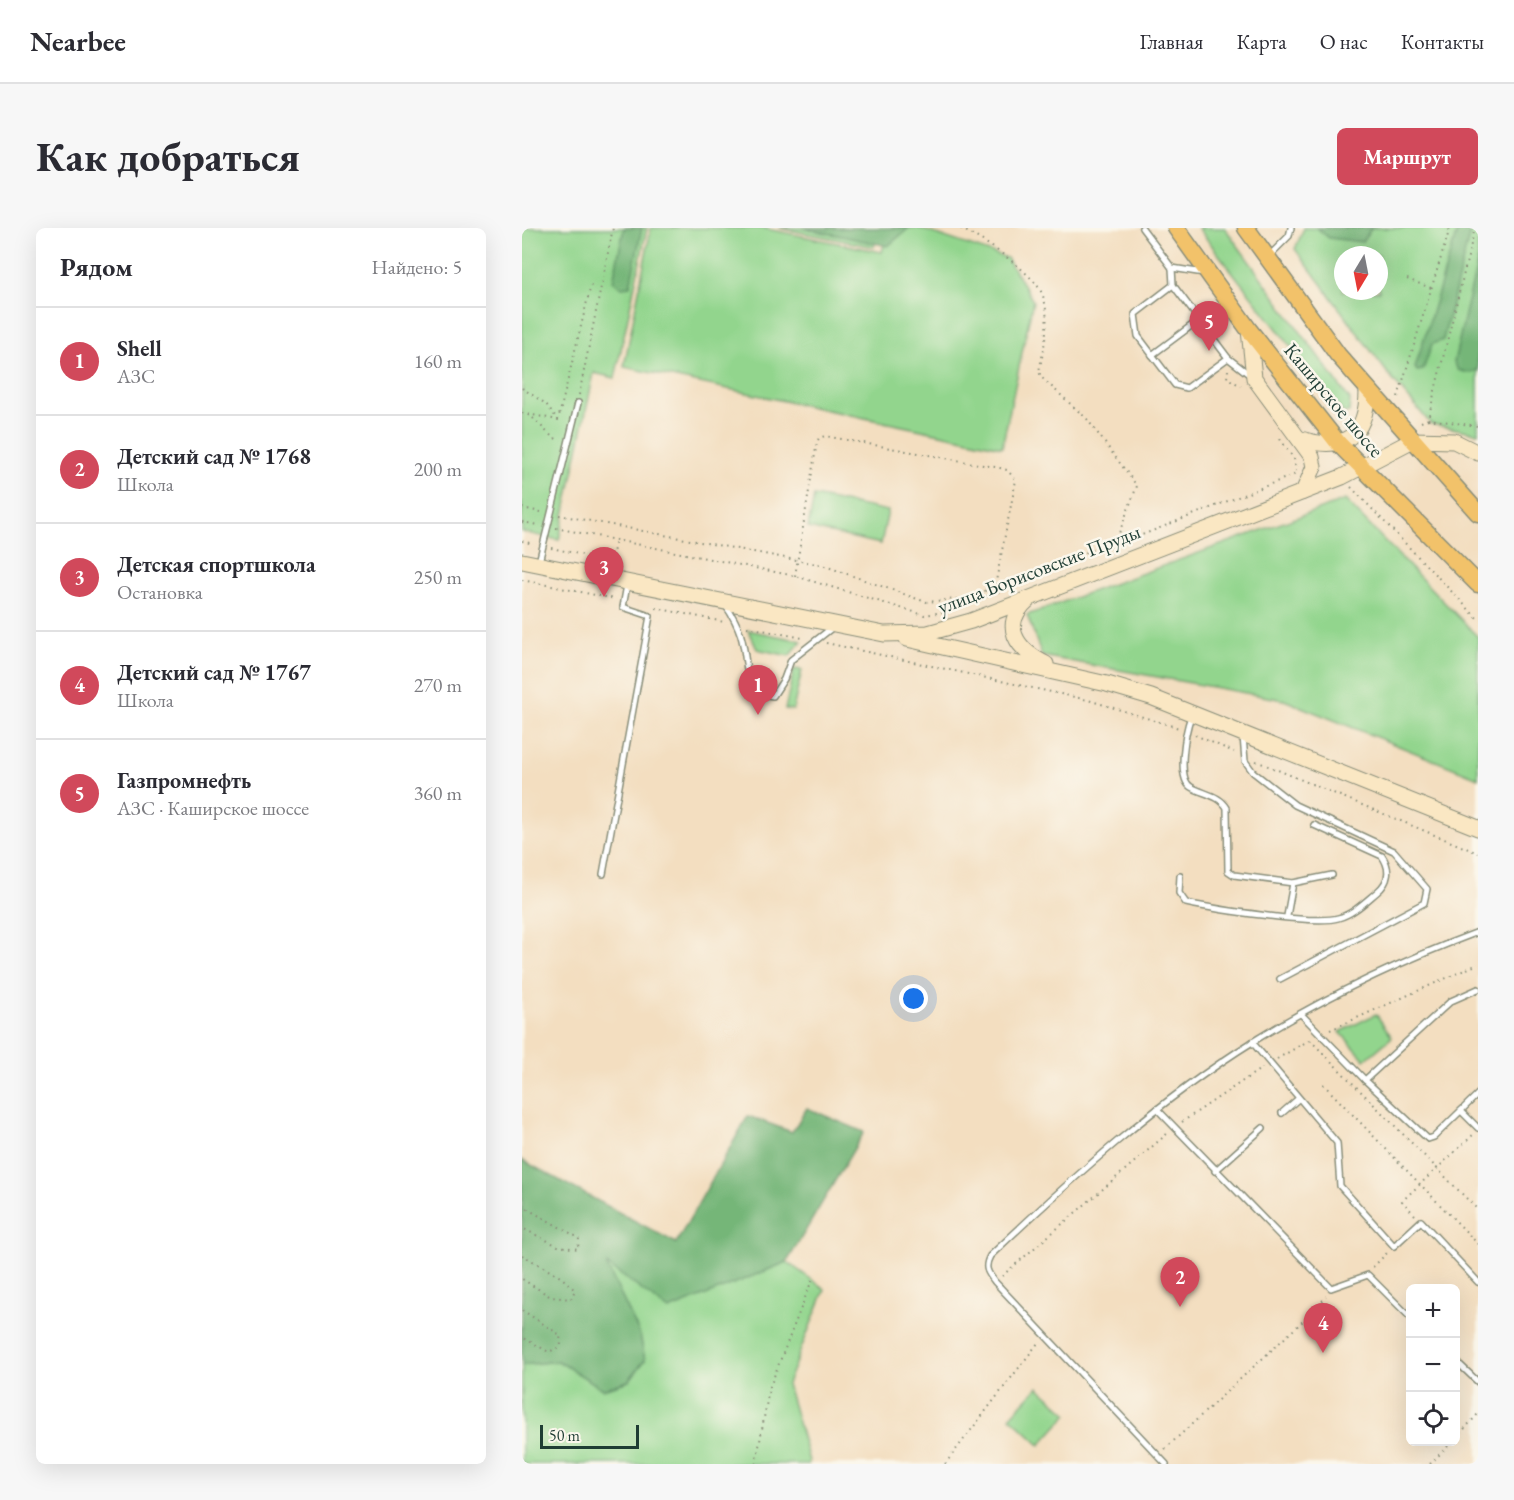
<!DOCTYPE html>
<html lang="ru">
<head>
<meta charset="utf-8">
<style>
  body { margin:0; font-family:"EB Garamond",serif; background:#f7f7f7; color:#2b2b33 }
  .controls { position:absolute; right:18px; bottom:18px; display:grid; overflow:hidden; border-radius:9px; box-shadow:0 6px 24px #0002 }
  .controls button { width:54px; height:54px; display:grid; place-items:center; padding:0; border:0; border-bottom:2px solid #e1e1e2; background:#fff; color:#2b2b33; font:30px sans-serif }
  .compass { position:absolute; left:812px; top:18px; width:54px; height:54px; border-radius:50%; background:#fff; box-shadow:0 6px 24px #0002; rotate:190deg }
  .scale { position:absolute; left:18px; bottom:15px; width:99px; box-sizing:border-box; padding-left:6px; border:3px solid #1f3d34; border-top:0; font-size:16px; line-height:21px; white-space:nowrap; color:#1f3d34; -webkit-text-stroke:4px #fbf7ec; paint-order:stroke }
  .you { position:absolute; left:392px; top:771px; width:21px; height:21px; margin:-15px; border:4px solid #fff; border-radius:50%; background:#1a73e8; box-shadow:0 0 0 9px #1a73e833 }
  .badge { display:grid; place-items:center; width:39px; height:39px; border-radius:50%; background:#d1495b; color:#fff; font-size:20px; font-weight:700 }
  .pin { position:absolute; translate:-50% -50px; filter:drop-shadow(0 2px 3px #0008) }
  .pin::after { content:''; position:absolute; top:32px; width:21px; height:18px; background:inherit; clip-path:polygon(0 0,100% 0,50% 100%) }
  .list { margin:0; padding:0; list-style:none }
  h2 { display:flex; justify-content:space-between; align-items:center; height:78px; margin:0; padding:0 24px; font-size:26px }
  h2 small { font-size:20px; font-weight:400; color:#7c7c81 }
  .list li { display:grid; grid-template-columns:39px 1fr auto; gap:18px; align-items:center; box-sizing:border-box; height:108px; padding:0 24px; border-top:2px solid #e1e1e2 }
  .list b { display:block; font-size:22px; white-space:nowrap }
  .list p { margin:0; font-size:20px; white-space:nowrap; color:#7c7c81 }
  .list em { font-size:20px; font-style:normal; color:#7c7c81 }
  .icon { flex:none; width:33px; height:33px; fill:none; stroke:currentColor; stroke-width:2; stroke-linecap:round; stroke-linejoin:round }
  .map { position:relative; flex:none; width:956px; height:1236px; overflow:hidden; border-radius:9px }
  header { display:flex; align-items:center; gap:36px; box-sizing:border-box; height:84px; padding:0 30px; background:#fff; border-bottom:2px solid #e1e1e2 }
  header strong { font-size:28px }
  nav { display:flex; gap:33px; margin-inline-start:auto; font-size:21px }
  .intro { display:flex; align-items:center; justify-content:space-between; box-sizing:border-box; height:144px; padding:0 36px }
  h1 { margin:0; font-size:42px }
  .button { padding:15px 27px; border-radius:9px; background:#d1495b; color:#fff; font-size:21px; font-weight:700 }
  main { display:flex; gap:36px; padding:0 36px }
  aside { flex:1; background:#fff; border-radius:9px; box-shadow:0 6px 24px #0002 }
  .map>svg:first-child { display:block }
  .green { fill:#92d58d; stroke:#588960; stroke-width:1.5; fill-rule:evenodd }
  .forest { fill:#75b678; stroke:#4a7a56; stroke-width:1.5 }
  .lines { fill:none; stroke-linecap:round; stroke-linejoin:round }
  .lane-casing { stroke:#898e7a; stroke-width:8 }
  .secondary-casing { stroke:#898e7a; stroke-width:17 }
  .primary-casing { stroke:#898e7a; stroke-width:19 }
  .path { stroke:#898e7a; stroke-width:2; stroke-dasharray:1.5 4.5; stroke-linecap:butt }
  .lane { stroke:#fff; stroke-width:5 }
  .secondary { stroke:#fae7c3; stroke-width:15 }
  .primary { stroke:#f2c26a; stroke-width:16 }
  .labels { text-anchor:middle; stroke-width:5; stroke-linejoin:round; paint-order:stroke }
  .street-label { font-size:20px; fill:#1f3d34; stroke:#fbf7ec }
</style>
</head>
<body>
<header>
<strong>Nearbee</strong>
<nav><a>Главная</a><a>Карта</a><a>О нас</a><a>Контакты</a></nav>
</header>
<div class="intro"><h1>Как добраться</h1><a class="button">Маршрут</a></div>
<main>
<aside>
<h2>Рядом<small>Найдено: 5</small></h2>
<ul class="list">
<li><span class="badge">1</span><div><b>Shell</b><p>АЗС</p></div><em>160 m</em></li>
<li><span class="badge">2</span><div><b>Детский сад № 1768</b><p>Школа</p></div><em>200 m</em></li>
<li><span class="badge">3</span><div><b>Детская спортшкола</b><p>Остановка</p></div><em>250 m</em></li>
<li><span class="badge">4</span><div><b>Детский сад № 1767</b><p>Школа</p></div><em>270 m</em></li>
<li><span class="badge">5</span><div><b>Газпромнефть</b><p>АЗС · Каширское шоссе</p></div><em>360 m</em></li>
</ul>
</aside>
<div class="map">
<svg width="956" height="1236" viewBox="0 0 956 1236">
  <rect width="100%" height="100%" fill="#fbf7ec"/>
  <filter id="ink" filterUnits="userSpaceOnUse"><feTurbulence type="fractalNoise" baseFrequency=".0167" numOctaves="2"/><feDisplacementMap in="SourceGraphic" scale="12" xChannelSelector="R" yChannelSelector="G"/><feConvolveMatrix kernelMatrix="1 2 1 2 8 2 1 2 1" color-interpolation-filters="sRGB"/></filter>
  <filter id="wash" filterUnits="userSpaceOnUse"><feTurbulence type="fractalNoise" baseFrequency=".008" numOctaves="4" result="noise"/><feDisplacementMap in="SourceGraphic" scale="24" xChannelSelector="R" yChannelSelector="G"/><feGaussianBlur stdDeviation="1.35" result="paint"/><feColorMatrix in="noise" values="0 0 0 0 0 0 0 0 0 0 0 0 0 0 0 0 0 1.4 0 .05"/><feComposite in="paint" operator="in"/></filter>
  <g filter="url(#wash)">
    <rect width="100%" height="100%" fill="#f3dec0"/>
    <g class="green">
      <path d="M 0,0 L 125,0 L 93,150 L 72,145 L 37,312 L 0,304 Z"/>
      <path d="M 129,0 L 240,0 L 360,24 L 366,0 L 396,0 L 485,30 L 511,73 L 480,219 L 102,139 Z"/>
      <path d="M 257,0 L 357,0 L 352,19 Z"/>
      <path d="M 676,0 L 703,0 L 828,172 L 827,184 L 822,185 L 816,179 Z"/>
      <path d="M 782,0 L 956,0 L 956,205 L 909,196 L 870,151 L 773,21 ZM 821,27 L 857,27 L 857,63 L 821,63 Z"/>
      <path d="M 292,268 L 366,283 L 359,316 L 286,300 Z"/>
      <path d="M 823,272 L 956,409 L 956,550 L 762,472 L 520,428 L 505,387 Z"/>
      <path d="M 226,402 L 280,413 L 267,428 L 235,421 Z"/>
      <path d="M 272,441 L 280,442 L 271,482 L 263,481 Z"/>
      <path d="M 854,786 L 870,809 L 843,832 L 818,804 Z"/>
      <path d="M 265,1034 L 303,1061 L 265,1156 L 287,1233 L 286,1236 L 0,1236 L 0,1137 L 36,1133 L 81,1161 L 107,1153 L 123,1132 L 118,1107 L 83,1035 L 147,1082 Z"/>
      <path d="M 516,1159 L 546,1186 L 518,1217 L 488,1189 Z"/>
    </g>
    <g class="forest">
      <path d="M 102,0 L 120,0 L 108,58 L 99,59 L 91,53 Z"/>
      <path d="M 281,0 L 387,0 L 366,18 Z"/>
      <path d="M 795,0 L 850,0 L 840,14 L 807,10 Z"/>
      <path d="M 936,0 L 949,0 L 921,112 L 910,116 L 901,142 L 895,143 L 893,140 Z"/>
      <path d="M 956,31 L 956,142 L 947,145 L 936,142 L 932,134 Z"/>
      <path d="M 285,880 L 342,904 L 265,1034 L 147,1082 L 84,1036 L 118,1107 L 123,1132 L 106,1153 L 81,1161 L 36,1133 L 0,1137 L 0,932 L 154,1015 L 226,888 L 270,904 Z"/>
    </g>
  </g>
  <g filter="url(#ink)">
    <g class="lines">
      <g class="lane-casing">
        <g id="lane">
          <path d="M 620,0 L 650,40 L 682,45"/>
          <path d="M 747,28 L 767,8 L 769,0"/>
          <path d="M 650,40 L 651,57 L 706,130 L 728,147"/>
          <path d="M 651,57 L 613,86 L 616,108 L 653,157 L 665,160 L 706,130"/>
          <path d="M 630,127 L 677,92"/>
          <path d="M 17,334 L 56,175"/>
          <path d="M 204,378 C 228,413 219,428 230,464 L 251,468 L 262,451 L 269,432 L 311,399"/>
          <path d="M 669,488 C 664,502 654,550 669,559 C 681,566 698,567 705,580 L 706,643 L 712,647 L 771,655 L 810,647"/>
          <path d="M 721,508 L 723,533 L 731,544 L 773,577 L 872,623 L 905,661 L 902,675 L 758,751"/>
          <path d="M 81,646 L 128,388 L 101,379 L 105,357"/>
          <path d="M 658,648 L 657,665 L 664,675 C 692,681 793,697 816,690 C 831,686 843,674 855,664 C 867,654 869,641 860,628 L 792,597"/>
          <path d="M 765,688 L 771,655"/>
          <path d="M 956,761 L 929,773 L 843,852 L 906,911 L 912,909 L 956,866"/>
          <path d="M 779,786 L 843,852"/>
          <path d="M 730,814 L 815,915 L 818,958 L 872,1018 L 899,993 L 956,1054"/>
          <path d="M 635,881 L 809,1060 L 846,1047 L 888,1089"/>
          <path d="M 939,883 L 956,900"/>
          <path d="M 760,885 L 776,871"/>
          <path d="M 693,943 L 741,900"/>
          <path d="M 934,1133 L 956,1154"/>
          <path d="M 644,1236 L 473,1054 C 465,1044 462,1039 468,1028 C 549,951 637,872 732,813 C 802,769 879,733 956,704"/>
        </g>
      </g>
      <g class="secondary-casing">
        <g id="secondary">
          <path d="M 727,102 L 732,150 L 790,229 L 792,239 L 781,264"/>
          <path d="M 779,211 C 821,224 845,209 845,163"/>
          <path d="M 0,333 L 362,406 L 406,405 L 449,393 L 820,249 L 891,212 L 932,213 L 956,225"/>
          <path d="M 507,371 C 477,397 494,421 524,436"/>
          <path d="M 385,411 L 585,456 L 629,469 L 956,600"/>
        </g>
      </g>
      <g class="primary-casing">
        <g id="primary">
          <path d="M 654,0 L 727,102 L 817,216 L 956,356"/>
          <path d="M 724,0 L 816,127 L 956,285"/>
        </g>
      </g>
      <g class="path">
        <path d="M 885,51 L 909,60"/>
        <path d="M 706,142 L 705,150 L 719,158"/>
        <path d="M 0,160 L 24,176 L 36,192"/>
        <path d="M 57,167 L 91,0"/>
        <path d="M 876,169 L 928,0"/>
        <path d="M 0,185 C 16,188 22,207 37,212"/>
        <path d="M 6,186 L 36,192 L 69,57"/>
        <path d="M 906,191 L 956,198"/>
        <path d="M 899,194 L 906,191 L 953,0"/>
        <path d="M 758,211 L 772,231 L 774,243"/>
        <path d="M 829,259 L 956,391"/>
        <path d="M 0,280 L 19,284"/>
        <path d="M 37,287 L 300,337 L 404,374 L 444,370 L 594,313 L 615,258 L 565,191 L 519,149 L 517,143 C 522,121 531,81 517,60 C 502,38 461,12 438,0"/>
        <path d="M 0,294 L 16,297"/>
        <path d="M 34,300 L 273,348 L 402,387 L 428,383 L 774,246"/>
        <path d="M 0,313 L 11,316"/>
        <path d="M 29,320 L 89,333 L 94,312"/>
        <path d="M 273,348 L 295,214 L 297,210 L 303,208 L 478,240 L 485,242 L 494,252 L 473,358 L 475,363"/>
        <path d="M 0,352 L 93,371"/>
        <path d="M 134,380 L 202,394"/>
        <path d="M 225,399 L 281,410"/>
        <path d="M 304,415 L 566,472 L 657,500"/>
        <path d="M 673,507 L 712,524"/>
        <path d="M 734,533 L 956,625"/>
        <path d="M 808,802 L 956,736"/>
        <path d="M 788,812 L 956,982"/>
        <path d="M 755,831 L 789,811"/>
        <path d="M 801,856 L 956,1016"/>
        <path d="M 660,894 L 740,840"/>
        <path d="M 0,978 L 57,1010 L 56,1021 L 36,1018 L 0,1000"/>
        <path d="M 893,987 L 880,973 L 952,906"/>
        <path d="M 0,1027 L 40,1050 L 53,1062 L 49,1071 L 29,1069 L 0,1051"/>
        <path d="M 851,1039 L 866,1024"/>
        <path d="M 480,1048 L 646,905"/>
        <path d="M 0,1082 L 38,1107 L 39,1118 L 27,1124 L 0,1109"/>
        <path d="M 934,1210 L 956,1186"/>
        <path d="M 643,1221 L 796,1079 L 804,1068"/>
        <path d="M 234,1236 L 247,1161 L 290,1052"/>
        <path d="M 423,1236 L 516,1115"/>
        <path d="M 908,1236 L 930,1214"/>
      </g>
      <use href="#lane" class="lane"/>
      <use href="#secondary" class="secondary"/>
      <use href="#primary" class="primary"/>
    </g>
  </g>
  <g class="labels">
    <g class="street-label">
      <text transform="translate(812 172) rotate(50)" y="7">Каширское шоссе</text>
      <text transform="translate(517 341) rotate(-21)" y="7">улица Борисовские Пруды</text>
    </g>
  </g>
</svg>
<div class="controls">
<button>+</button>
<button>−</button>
<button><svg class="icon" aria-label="locate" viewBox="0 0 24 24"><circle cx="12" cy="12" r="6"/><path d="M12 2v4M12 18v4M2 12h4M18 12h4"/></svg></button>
</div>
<svg class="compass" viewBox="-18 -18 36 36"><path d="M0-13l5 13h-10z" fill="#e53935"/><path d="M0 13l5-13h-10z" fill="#7c7c81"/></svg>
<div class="scale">50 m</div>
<div class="you"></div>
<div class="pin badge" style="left:236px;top:487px">1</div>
<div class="pin badge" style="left:658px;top:1079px">2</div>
<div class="pin badge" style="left:82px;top:369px">3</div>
<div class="pin badge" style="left:801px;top:1125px">4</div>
<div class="pin badge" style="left:687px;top:123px">5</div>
</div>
</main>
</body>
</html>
